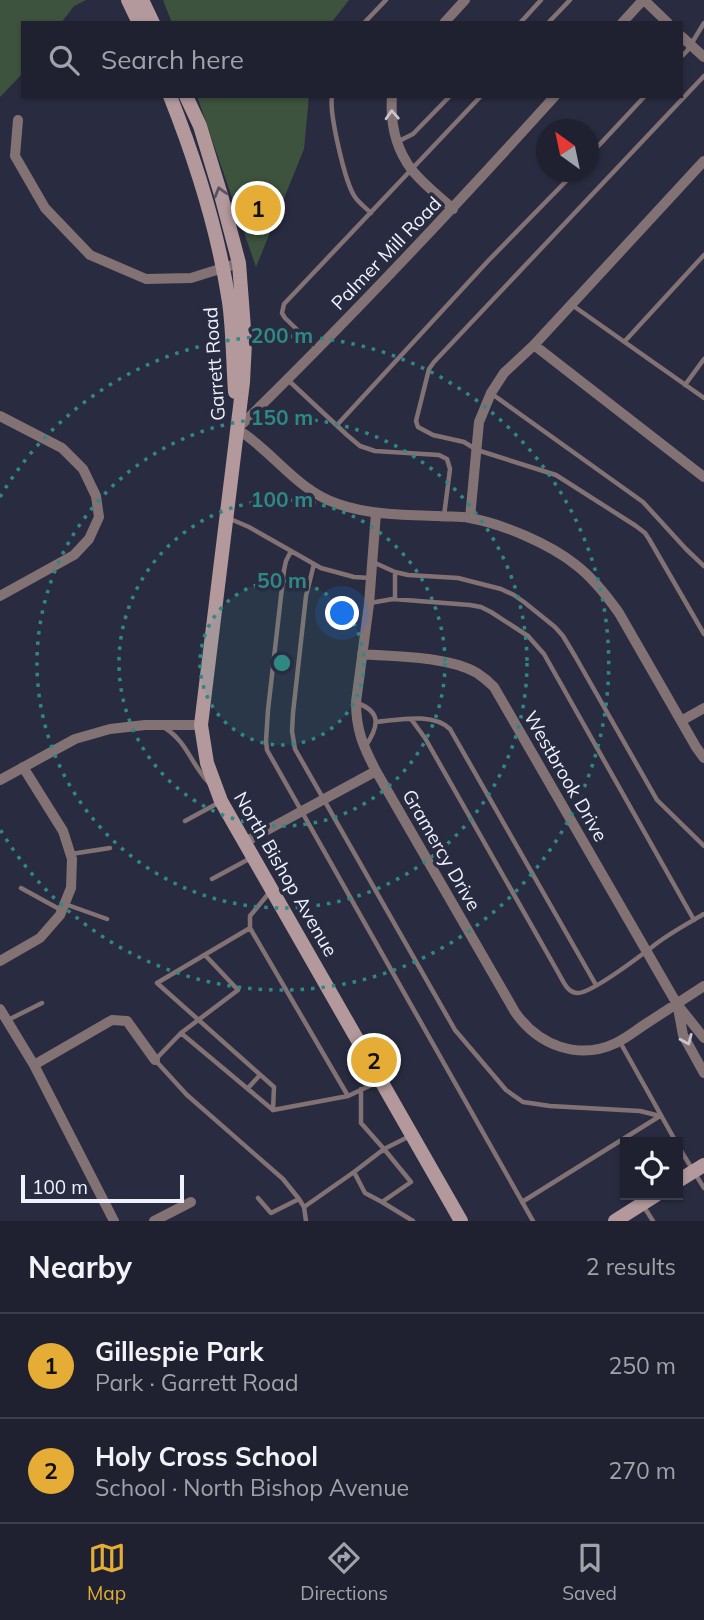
<!DOCTYPE html>
<meta charset="utf-8">
<style>
body{margin:0;font-family:Mulish,sans-serif;background:#272938;color:#f1f3f6}
.controls{position:absolute;right:21px;bottom:21px;display:grid;overflow:hidden;border-radius:0px;box-shadow:0 2px 5px #0004}
.controls button{width:63px;height:63px;display:grid;place-items:center;padding:0;border:0;border-bottom:2px solid #3c3e4c;background:#1f2130;color:#f1f3f6;font:35px sans-serif}
.compass{position:absolute;left:536px;top:119px;width:63px;height:63px;border-radius:50%;background:#1f2130;box-shadow:0 2px 5px #0004;rotate:327deg}
.scale{position:absolute;left:21px;bottom:18px;width:163px;box-sizing:border-box;padding-left:7px;border:4px solid #eef1fe;border-top:0;font-size:19px;line-height:24px;white-space:nowrap;color:#eef1fe;-webkit-text-stroke:5px #292c40;paint-order:stroke}
.you{position:absolute;left:343px;top:614px;width:24px;height:24px;margin:-18px;border:5px solid #fff;border-radius:50%;background:#1a73e8;box-shadow:0 0 0 10px #1a73e833}
.badge{display:grid;place-items:center;width:46px;height:46px;border-radius:50%;background:#e5ad36;color:#111;font-size:23px;font-weight:700}
.pin{position:absolute;translate:-50% -50%;border:4px solid #fff;box-shadow:0 2px 7px #0006}
.list{margin:0;padding:0;list-style:none}
h2{display:flex;justify-content:space-between;align-items:center;height:91px;margin:0;padding:0 28px;font-size:30px}
h2 small{font-size:23px;font-weight:400;color:#a1a3ab}
.list li{display:grid;grid-template-columns:46px 1fr auto;gap:21px;align-items:center;box-sizing:border-box;height:105px;padding:0 28px;border-top:2px solid #3c3e4c}
.list b{display:block;font-size:26px;white-space:nowrap}
.list p{margin:0;font-size:23px;white-space:nowrap;color:#a1a3ab}
.list em{font-size:23px;font-style:normal;color:#a1a3ab}
.icon{flex:none;width:38px;height:38px;fill:none;stroke:currentColor;stroke-width:2;stroke-linecap:round;stroke-linejoin:round}
.map{position:relative;flex:none;width:704px;height:1221px;overflow:hidden}
.search{position:absolute;background:#1f2130;box-shadow:0 2px 5px #0004;left:21px;right:21px;top:21px;height:77px;display:flex;align-items:center;gap:18px;box-sizing:border-box;padding:0 24px;border-radius:0px;color:#a1a3ab;font-size:26px}
.sheet{height:301px;background:#1f2130}
nav{display:flex;justify-content:space-around;align-items:center;box-sizing:border-box;height:98px;border-top:2px solid #3c3e4c;background:#1f2130;font-size:19px;color:#a1a3ab}
nav a{display:grid;justify-items:center;gap:4px}
nav .on{color:#e5ad36}
.map>svg:first-child{display:block}
.green{fill:#3d533e}
.lines{fill:none;stroke-linecap:round;stroke-linejoin:round}
.lane{stroke:#837274;stroke-width:4.5}
.street{stroke:#837274;stroke-width:10}
.secondary{stroke:#b3999c;stroke-width:14}
.oneway{stroke:#c9c5ce}
.oneway2{stroke:#595260}
.ring{fill:none;stroke:#308884;stroke-width:3.5;stroke-dasharray:3.5 7}
.labels{text-anchor:middle;dominant-baseline:central;stroke-width:7;stroke-linejoin:round;paint-order:stroke}
.street-label{font-size:19px;fill:#eef1fe;stroke:#292c40}
.centre{fill:#308884;stroke:#292c40;stroke-width:3.5}
.ring-label{font-size:21px;text-anchor:middle;font-weight:bold;fill:#308884;stroke:#292c40;stroke-width:7;stroke-linejoin:round;paint-order:stroke}
</style>
<div class="map">
<svg width="704" height="1221" viewBox="0 0 704 1221">
<rect width="100%" height="100%" fill="#292c40"/>
<!-- green -->
<path class="green" d="M0,0H86L74,6L61,23H23V73L0,97Z
M163,0H349L331,23H172Z
M197,96H309L304,149L256,267Z"/>
<g class="lines">
<!-- lane -->
<path class="lane" d="M364,23L386,0
M520,23L541,0
M548,23L570,0
M681,57L687,51L704,23
M704,76L434,362L429,369L416,421L418,427L433,435L464,442L477,450L556,475L636,526L645,533L649,539L704,634
M332,96C329,113 345,183 355,197C359,203 366,208 371,213
M397,142L413,134L450,96
M588,157L645,96
M572,305L704,398
M625,341L704,255
M316,348L285,318L282,313L284,304L481,96
M288,380L347,435L360,446L375,451L439,455L447,459L450,469L444,516
M685,385L704,359
M492,394L643,502L686,549L704,566
M337,425L488,261L575,172
M228,518L249,527L321,568L354,577L370,578
M291,551L286,561L284,570L268,710L266,741L267,750L533,1221
M373,562L395,572L408,575L458,578L501,589L514,595L524,602L555,627L563,636L575,656L657,800L704,846
M314,564L306,596L293,713L292,731L295,749L455,1030L506,1090L523,1102L550,1106L640,1111L660,1116
M395,572V599
M370,603L393,599L470,605L481,607L491,612L528,636L544,654L694,920
M357,703C383,712 378,728 365,747
M411,719L425,738L559,974C563,981 567,992 577,993C591,994 640,956 652,947C668,934 687,924 704,914
M376,722C399,720 432,712 450,729L596,985
M165,728C187,742 191,764 209,783
M185,821L220,802
M71,854L110,848
M212,879L249,859
M21,888L61,910
M65,904L107,919
M250,928V916L269,893
M205,955L238,990L181,1033L155,1060L187,1095L283,1179L299,1199
M8,1020L42,1003
M181,1033L273,1110L274,1087L157,983L250,928L348,1096L380,1081
M620,1042L676,1142
M248,1088L260,1075
M361,1089V1123L384,1149L410,1136
M273,1110L348,1096
M678,1146L704,1188
M384,1149L411,1182L382,1202L365,1193L354,1172Z
M258,1198L271,1213L299,1199L304,1207L306,1221
M382,1202L413,1221
M522,1202L660,1116
M304,1207L354,1172
M644,1207L653,1221"/>
<!-- street -->
<path class="street" d="M644,0L668,23
M444,23L465,0
M622,23L643,0
M681,36L704,57
M392,96C390,123 396,149 412,170C422,183 441,198 453,209
M555,96C452,210 347,322 237,429C273,451 296,490 338,504C370,515 405,515 438,516C449,517 460,516 470,518C503,524 550,544 576,565C593,578 607,596 619,613L696,747L704,758
M18,120L15,156L45,208L90,255L146,279L191,278L239,263
M534,345L704,477
M0,416L62,448L83,469L96,496L99,517L89,539L74,555L0,596
M376,513L369,604L356,702C356,730 363,746 376,771L515,1012C538,1045 578,1061 616,1043C626,1038 635,1031 644,1025C664,1012 684,999 704,986
M470,518L479,422L491,393L504,373L534,345L704,161
M362,654C395,657 449,656 477,673C483,677 489,682 494,687L677,1004L704,1038
M681,721L704,708
M0,780L75,739L110,729L145,725H201
M245,842L376,771
M0,961L40,938L60,915L71,888L72,859L63,831L23,767
M678,1008L683,1035L704,1073
M0,1009L34,1065L114,1221
M34,1065L112,1020L127,1021L155,1060
M154,1221L191,1202"/>
<!-- secondary -->
<path class="secondary" d="M128,0L139,23
M142,0L153,23
M170,96C197,164 218,230 229,302C233,330 233,364 235,392
M186,96L200,126L221,195L239,263L245,342L243,382L201,725L207,763L221,801L461,1221
M678,1181L704,1165
M615,1221L656,1195"/>
</g>
<!-- one-way arrows -->
<defs><path id="oneway-chevron" d="M-2-3.5L2.5 0L-2 3.5" fill="none" stroke-width="1.6" stroke-linecap="round" stroke-linejoin="round" transform="scale(1.75)"/></defs>
<g class="oneway">
<use href="#oneway-chevron" transform="translate(392 115) rotate(-93)"/>
<use href="#oneway-chevron" transform="translate(687 1040) rotate(66)"/>
</g>
<use class="oneway2" href="#oneway-chevron" transform="translate(220 192) rotate(-106)"/>
<!-- distance rings -->
<circle cx="282" cy="663" r="82" fill="#308884" fill-opacity=".12"/>
<g class="ring">
<circle cx="282" cy="663" r="82"/>
<circle cx="282" cy="663" r="163"/>
<circle cx="282" cy="663" r="245"/>
<path d="M0 497A327 327 0 1 1 0 829"/>
</g>
<g class="labels">
<!-- street labels -->
<g class="street-label">
<text transform="translate(386 253) rotate(-46)">Palmer Mill Road</text>
<text transform="translate(214 364) rotate(-94)">Garrett Road</text>
<text transform="translate(566 776) rotate(60)">Westbrook Drive</text>
<text transform="translate(442 850) rotate(60)">Gramercy Drive</text>
<text transform="translate(286 874) rotate(60)">North Bishop Avenue</text>
</g>
</g>
<circle cx="282" cy="663" r="10" class="centre"/>
<g class="ring-label">
<text x="282" y="343">200 m</text>
<text x="282" y="425">150 m</text>
<text x="282" y="507">100 m</text>
<text x="282" y="588">50 m</text>
</g>
</svg>
<div class="controls">
<button><svg class="icon" aria-label="locate" viewBox="0 0 24 24"><circle cx="12" cy="12" r="6"/><path d="M12 2v4M12 18v4M2 12h4M18 12h4"/></svg></button>
</div>
<svg class="compass" viewBox="-18 -18 36 36"><path d="M0-13l5 13h-10z" fill="#e53935"/><path d="M0 13l5-13h-10z" fill="#a1a3ab"/></svg>
<div class="scale">100 m</div>
<div class="you"></div>
<div class="pin badge" style="left:258px;top:208px">1</div>
<div class="pin badge" style="left:374px;top:1060px">2</div>
<div class="search"><svg class="icon" aria-label="search" viewBox="0 0 24 24"><circle cx="10" cy="10" r="6"/><path d="M15 15l6 6"/></svg>Search here</div>
</div>
<section class="sheet">
<h2>Nearby<small>2 results</small></h2>
<ul class="list">
<li><span class="badge">1</span><div><b>Gillespie Park</b><p>Park · Garrett Road</p></div><em>250 m</em></li>
<li><span class="badge">2</span><div><b>Holy Cross School</b><p>School · North Bishop Avenue</p></div><em>270 m</em></li>
</ul>
</section>
<nav>
<a class="on"><svg class="icon" aria-label="map" viewBox="0 0 24 24"><path d="M3 6l6-2 6 2 6-2v14l-6 2-6-2-6 2zM9 4v14M15 6v14"/></svg>Map</a>
<a><svg class="icon" aria-label="directions" viewBox="0 0 24 24"><path d="M12 3l9 9-9 9-9-9zM9 14v-3h6M13 9l2 2-2 2"/></svg>Directions</a>
<a><svg class="icon" aria-label="saved" viewBox="0 0 24 24"><path d="M7 4h10v16l-5-4-5 4z"/></svg>Saved</a>
</nav>
